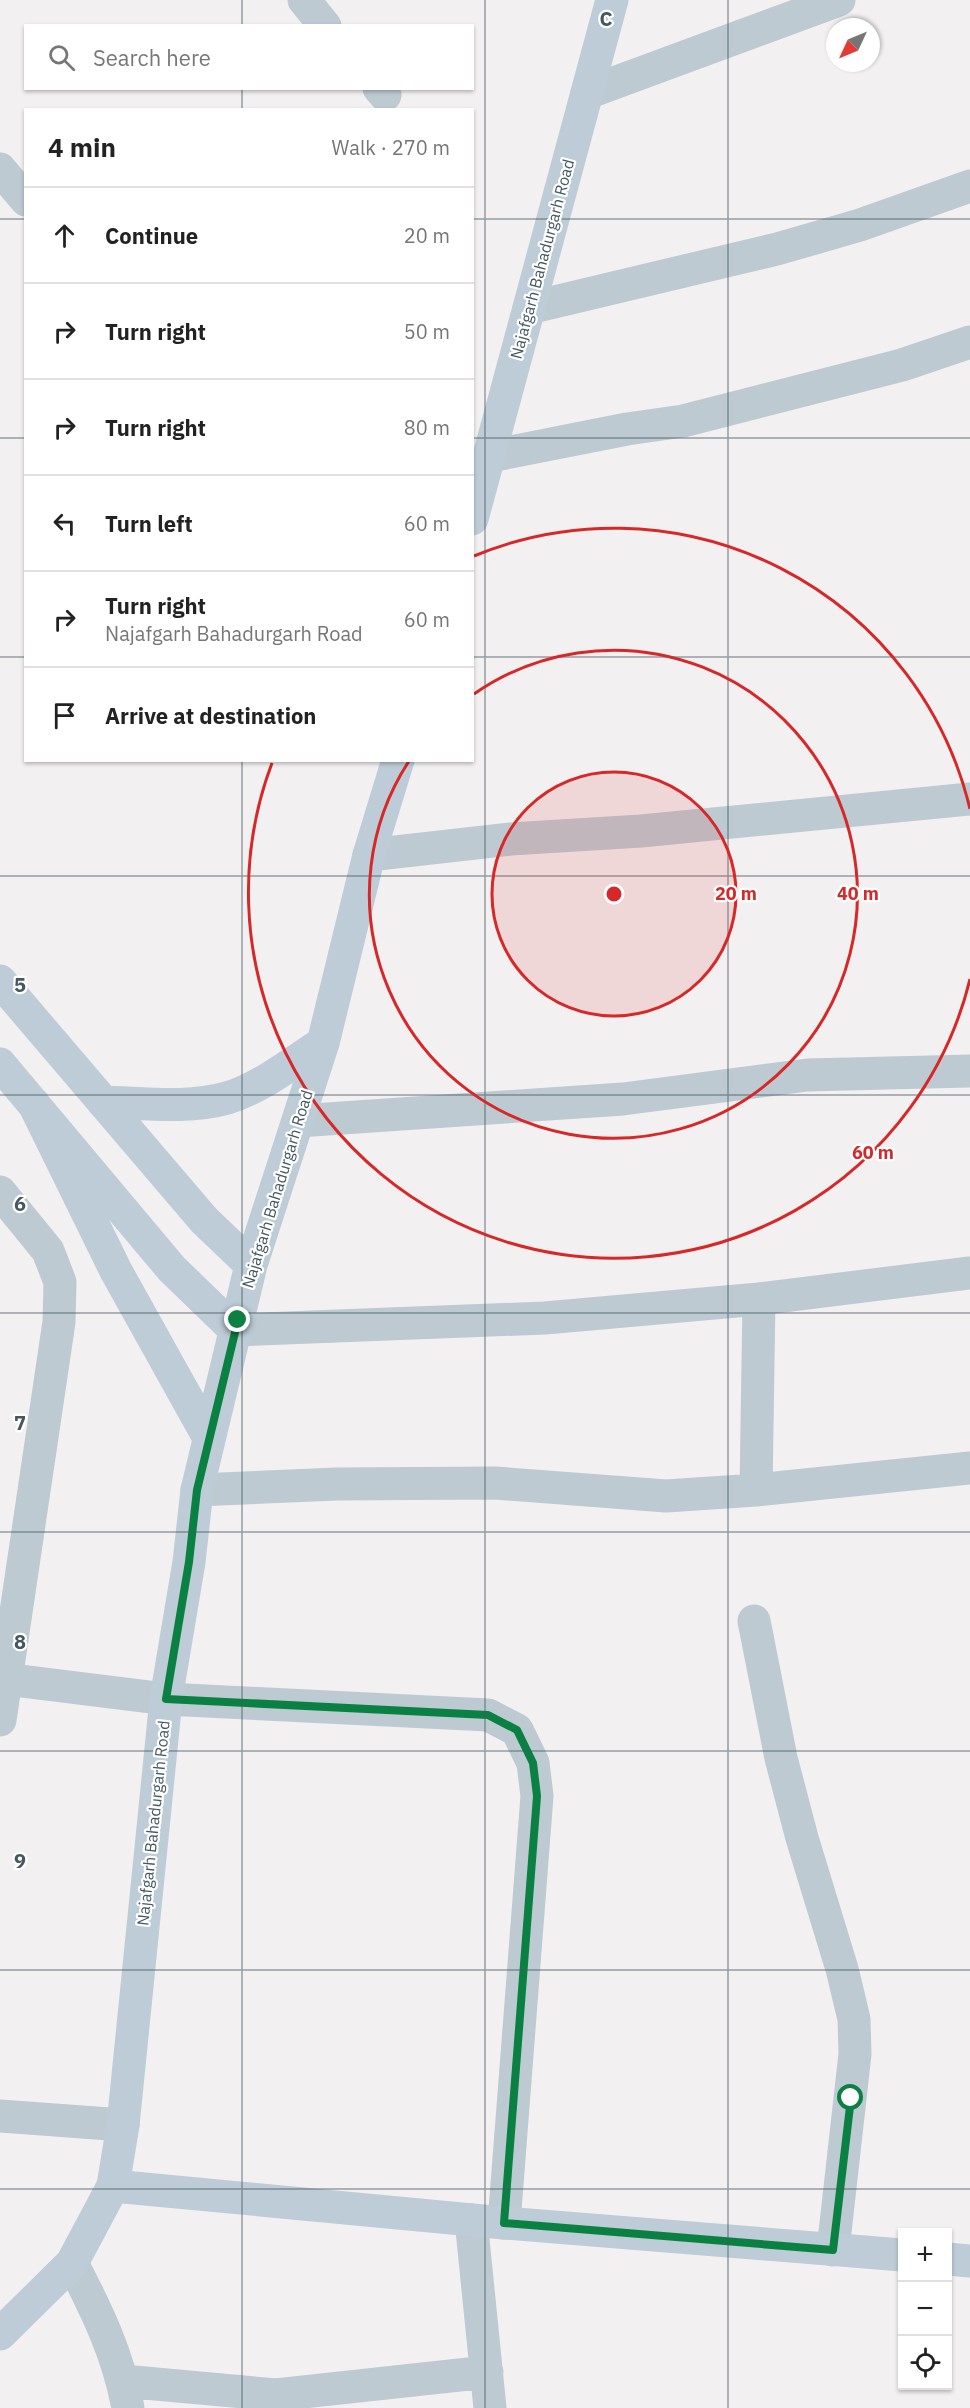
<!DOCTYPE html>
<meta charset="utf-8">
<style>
body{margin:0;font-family:"IBM Plex Sans",sans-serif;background:#f6f6f6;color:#222}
.controls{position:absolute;right:18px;bottom:18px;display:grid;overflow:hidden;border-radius:0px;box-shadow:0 2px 4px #0004}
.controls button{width:54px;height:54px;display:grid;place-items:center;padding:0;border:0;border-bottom:2px solid #e0e0e0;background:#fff;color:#222;font:30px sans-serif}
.compass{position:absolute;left:826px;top:18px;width:54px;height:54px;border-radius:50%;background:#fff;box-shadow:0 2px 4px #0004;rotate:226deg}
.stop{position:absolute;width:18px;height:18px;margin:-14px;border:4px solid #0b8043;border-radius:50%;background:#fff}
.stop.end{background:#0b8043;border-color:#fff;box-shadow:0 2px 6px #0008}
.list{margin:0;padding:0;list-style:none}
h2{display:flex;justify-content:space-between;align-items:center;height:78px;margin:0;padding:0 24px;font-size:26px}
h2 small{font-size:20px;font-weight:400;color:#767676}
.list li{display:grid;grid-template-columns:39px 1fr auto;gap:18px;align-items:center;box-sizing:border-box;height:96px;padding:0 24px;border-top:2px solid #e0e0e0}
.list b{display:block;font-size:22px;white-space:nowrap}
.list p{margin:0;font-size:20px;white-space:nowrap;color:#767676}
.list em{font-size:20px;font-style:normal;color:#767676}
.icon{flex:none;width:33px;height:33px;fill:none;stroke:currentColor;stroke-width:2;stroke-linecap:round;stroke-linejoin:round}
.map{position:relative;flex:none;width:970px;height:2408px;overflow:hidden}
.search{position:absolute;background:#fff;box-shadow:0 2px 4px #0004;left:24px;top:24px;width:450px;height:66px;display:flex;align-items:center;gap:15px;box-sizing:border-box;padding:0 21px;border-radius:0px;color:#767676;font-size:22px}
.panel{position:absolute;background:#fff;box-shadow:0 2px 4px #0004;left:24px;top:108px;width:450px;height:654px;border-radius:0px}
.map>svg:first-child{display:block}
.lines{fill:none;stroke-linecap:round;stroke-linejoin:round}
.street{stroke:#bdcad1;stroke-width:33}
.secondary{stroke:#bdccd6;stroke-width:33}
.route{stroke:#0b8043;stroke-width:8}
.grid{fill:none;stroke:#465760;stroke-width:1.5;stroke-opacity:0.55}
.ring{fill:none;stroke:#d62828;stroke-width:3}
.labels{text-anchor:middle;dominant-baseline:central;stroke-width:4.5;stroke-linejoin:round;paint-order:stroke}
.street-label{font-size:16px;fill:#465760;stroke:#fff}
.grid-label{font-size:20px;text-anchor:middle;font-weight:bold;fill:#465760;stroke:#fff;stroke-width:4.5;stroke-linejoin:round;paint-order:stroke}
.centre{fill:#d62828;stroke:#fff;stroke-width:3}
.ring-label{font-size:18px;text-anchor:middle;font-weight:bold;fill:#d62828;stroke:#fff;stroke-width:4.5;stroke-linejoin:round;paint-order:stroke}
</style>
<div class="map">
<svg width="970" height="2408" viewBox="0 0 970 2408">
<rect width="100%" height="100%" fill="#f3f0f1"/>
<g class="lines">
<!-- street -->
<path class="street" d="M304,0L325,26
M379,88L385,95
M587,93L839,0
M0,169L26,200
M529,308L777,249L860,225L970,186
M490,456L627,429L683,421L902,365L970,342
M369,855L511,839L641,831L970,799
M298,1121L623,1099L807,1075L970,1071
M0,1192L48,1251L60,1282L59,1322L0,1720
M235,1330L545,1318L759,1299L970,1273
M197,1490L337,1484L495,1483L666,1496L756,1490L970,1468
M756,1490L759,1299
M754,1621L781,1758L802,1838L842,1969L854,2019L855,2054L833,2250
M0,1677L5,1679L166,1699L488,1715L517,1730L533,1763L537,1796L504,2223
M0,2116L123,2125
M471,2220L490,2408
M72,2263C97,2311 118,2354 128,2408
M123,2381L276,2395L487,2372"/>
<!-- secondary -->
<path class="secondary" d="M472,519L612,0
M0,981L204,1220L251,1265
M0,1064L172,1269L235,1330
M103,1102C144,1103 188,1109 227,1098C261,1088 293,1062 323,1043
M34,1104L116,1271L209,1438
M113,2186L504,2223L902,2255
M948,2259L970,2261
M0,2334L72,2263L113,2186L123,2125L166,1699L189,1562L197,1490L251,1265L323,1043L369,855L398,760"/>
</g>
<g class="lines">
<!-- route -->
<path class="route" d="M238,1320L197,1490L189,1562L166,1699L488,1715L517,1730L533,1763L537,1796L504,2223L833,2250L851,2098"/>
</g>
<!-- grid -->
<path class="grid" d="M242,0V26M485,0V2408M728,0V2408M242,88V110M0,219H26M472,219H970M0,438H26M472,438H970M0,657H26M472,657H970M242,760V2408M0,876H970M0,1095H970M0,1313H970M0,1532H970M0,1751H970M0,1970H970M0,2189H970"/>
<!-- distance rings -->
<circle cx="614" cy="894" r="122" fill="#d62828" fill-opacity=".12"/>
<g class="ring">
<circle cx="614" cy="894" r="122"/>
<path d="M474 694A244 244 0 1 1 409 761"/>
<path d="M970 979A366 366 0 1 1 272 763M474 556A366 366 0 0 1 970 809"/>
</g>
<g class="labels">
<!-- street labels -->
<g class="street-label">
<text transform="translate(542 259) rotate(-75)">Najafgarh Bahadurgarh Road</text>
<text transform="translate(277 1189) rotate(-73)">Najafgarh Bahadurgarh Road</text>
<text transform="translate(153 1823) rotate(-84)">Najafgarh Bahadurgarh Road</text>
</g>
</g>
<g class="grid-label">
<text x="606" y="26">C</text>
<text x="20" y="992">5</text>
<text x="20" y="1211">6</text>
<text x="20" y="1430">7</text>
<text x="20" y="1649">8</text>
<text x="20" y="1868">9</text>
</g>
<circle cx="614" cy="894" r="9" class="centre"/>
<g class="ring-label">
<text x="736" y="900">20 m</text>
<text x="858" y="900">40 m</text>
<text x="873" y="1159">60 m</text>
</g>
</svg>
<div class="controls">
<button>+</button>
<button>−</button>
<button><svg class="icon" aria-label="locate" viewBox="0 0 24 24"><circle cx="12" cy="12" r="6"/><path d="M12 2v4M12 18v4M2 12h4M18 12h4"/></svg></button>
</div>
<svg class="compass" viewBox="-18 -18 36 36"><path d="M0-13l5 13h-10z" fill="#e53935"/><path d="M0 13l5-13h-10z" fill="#767676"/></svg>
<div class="stop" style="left:851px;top:2098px"></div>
<div class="stop end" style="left:238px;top:1320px"></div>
<div class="search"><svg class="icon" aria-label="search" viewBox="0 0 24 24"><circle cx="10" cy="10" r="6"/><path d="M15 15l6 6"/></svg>Search here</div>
<section class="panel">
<h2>4 min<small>Walk · 270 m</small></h2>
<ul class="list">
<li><svg class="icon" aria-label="ahead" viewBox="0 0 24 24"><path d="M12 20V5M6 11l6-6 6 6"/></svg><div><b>Continue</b></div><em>20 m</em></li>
<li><svg class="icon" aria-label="right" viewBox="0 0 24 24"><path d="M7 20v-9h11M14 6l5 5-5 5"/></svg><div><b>Turn right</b></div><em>50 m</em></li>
<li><svg class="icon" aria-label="right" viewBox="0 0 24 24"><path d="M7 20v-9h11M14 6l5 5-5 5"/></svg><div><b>Turn right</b></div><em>80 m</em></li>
<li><svg class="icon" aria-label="left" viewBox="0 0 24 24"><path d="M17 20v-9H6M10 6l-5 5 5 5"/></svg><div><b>Turn left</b></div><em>60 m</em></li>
<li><svg class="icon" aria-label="right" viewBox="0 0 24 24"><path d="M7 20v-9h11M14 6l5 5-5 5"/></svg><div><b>Turn right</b><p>Najafgarh Bahadurgarh Road</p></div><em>60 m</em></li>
<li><svg class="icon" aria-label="arrive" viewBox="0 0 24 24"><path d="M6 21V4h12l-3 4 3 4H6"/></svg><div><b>Arrive at destination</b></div></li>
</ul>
</section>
</div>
